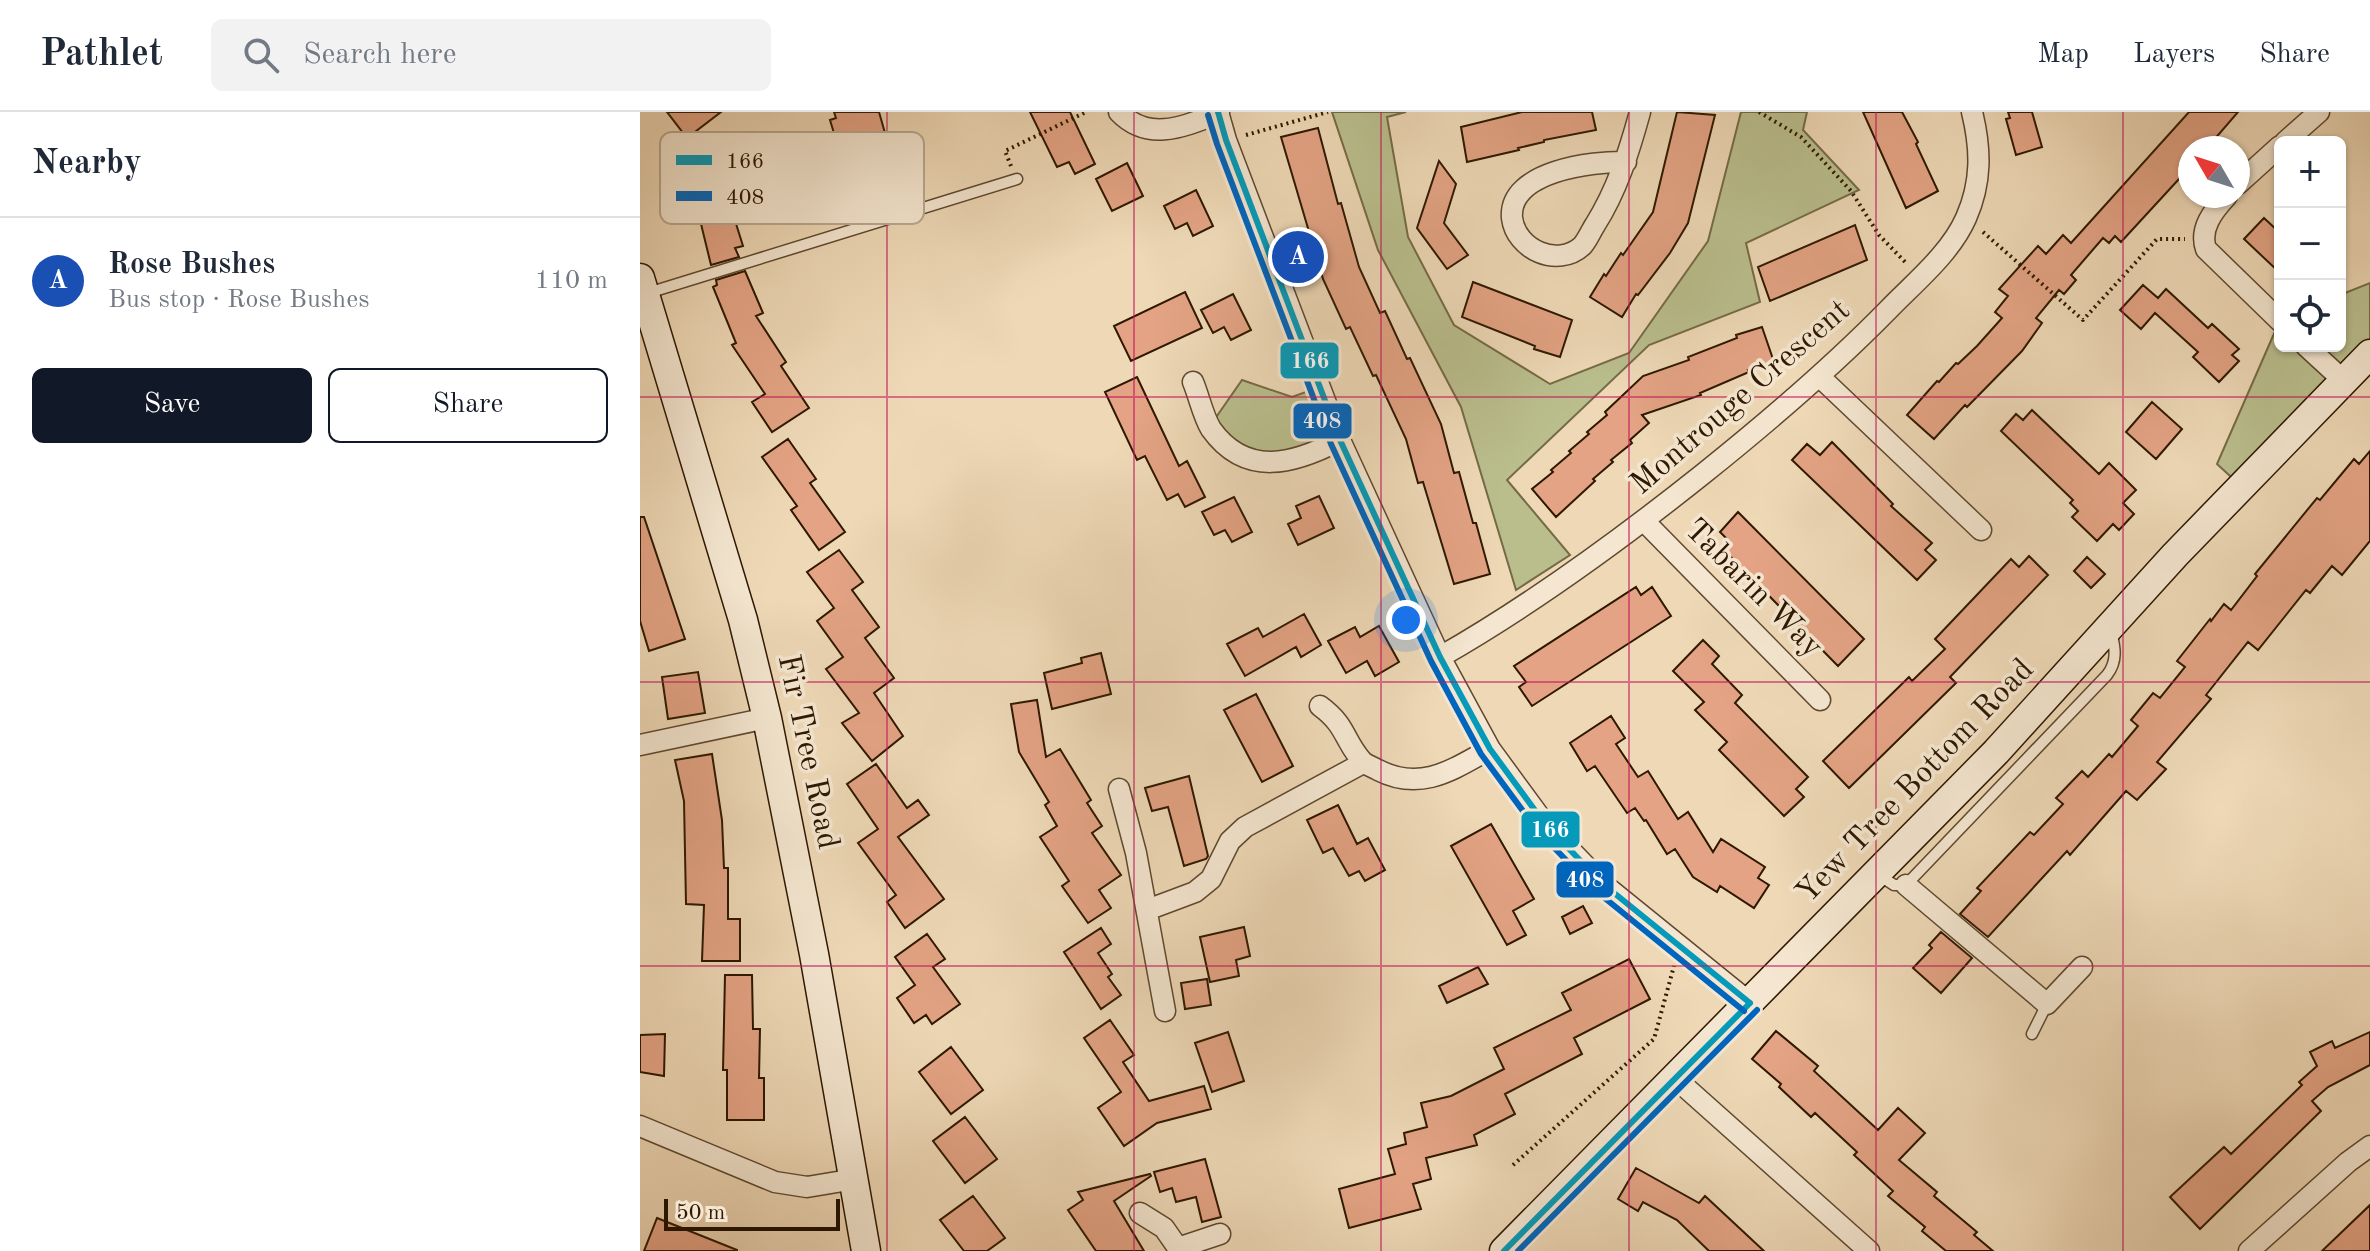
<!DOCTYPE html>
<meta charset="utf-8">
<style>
body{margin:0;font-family:"Old Standard TT",serif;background:#f2f2f3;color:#1f2937}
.controls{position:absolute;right:24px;top:24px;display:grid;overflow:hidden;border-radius:12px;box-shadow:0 2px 6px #0004}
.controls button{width:72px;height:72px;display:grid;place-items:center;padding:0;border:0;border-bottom:2px solid #e0e1e3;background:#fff;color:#1f2937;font:40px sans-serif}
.compass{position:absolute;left:1538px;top:24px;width:72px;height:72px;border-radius:50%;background:#fff;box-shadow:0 2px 6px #0004;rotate:309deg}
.scale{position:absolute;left:24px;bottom:20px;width:176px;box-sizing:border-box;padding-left:8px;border:4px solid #2e1800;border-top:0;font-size:22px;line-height:28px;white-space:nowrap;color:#2e1800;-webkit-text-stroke:6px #f4e6d0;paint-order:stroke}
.you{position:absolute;left:766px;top:508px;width:28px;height:28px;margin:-20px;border:6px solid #fff;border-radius:50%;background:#1a73e8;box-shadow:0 0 0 12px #1a73e833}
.badge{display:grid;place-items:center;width:52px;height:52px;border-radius:50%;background:#111827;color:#fff;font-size:26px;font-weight:700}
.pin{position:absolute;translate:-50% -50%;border:4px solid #fff;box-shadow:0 2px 8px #0006}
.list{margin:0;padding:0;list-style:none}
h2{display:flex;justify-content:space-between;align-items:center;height:104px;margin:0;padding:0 32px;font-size:34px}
h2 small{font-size:26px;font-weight:400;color:#747a83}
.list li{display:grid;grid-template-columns:52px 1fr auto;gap:24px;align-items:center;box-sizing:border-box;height:128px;padding:0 32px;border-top:2px solid #e0e1e3}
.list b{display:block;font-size:30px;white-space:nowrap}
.list p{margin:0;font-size:26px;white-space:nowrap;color:#747a83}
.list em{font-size:26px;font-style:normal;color:#747a83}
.actions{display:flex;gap:16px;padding:24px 32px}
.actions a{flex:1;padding:18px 0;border:2px solid #111827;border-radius:12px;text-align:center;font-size:28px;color:#111827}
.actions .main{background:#111827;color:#fff}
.icon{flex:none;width:44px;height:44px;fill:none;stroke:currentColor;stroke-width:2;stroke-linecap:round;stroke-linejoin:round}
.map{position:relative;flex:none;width:1730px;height:1139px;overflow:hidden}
header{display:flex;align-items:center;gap:48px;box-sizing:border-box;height:112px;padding:0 40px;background:#fff;border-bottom:2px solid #e0e1e3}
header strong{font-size:38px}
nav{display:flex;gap:44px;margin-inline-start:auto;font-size:28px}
.search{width:560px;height:72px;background:#f2f2f3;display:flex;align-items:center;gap:20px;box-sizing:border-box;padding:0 28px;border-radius:12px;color:#747a83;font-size:30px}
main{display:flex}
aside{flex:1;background:#fff}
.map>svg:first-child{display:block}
.green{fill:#babe8d;stroke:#746b46;stroke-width:2}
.building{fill:#e3a384;stroke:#2e1800;stroke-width:2}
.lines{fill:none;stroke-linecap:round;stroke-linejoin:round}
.service-casing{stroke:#5e482e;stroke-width:13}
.minor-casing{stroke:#5e482e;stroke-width:23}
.secondary-casing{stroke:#2e1800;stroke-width:31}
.path{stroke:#2e1800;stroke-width:4;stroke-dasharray:2 4;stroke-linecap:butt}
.service{stroke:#f4e6d0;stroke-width:10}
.minor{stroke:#f4e6d0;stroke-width:20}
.secondary{stroke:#f4e6d0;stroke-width:28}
.bus-1-casing{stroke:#f4e6d0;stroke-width:12}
.bus-2-casing{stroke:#f4e6d0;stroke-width:12}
.bus-1{stroke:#059ab9;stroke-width:6}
.bus-2{stroke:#0065bd;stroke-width:6}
.grid{fill:none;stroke:#c2185b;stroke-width:2;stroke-opacity:0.55}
.labels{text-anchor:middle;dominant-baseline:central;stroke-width:7;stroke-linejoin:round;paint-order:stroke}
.street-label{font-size:32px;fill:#2e1800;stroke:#f4e6d0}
.key{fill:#f4e6d0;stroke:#b9a892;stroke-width:2}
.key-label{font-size:22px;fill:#2e1800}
.line-badge{stroke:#f4e6d0;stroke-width:3}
.badge-label{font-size:22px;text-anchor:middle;font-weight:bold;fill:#fff}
</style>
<header>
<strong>Pathlet</strong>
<div class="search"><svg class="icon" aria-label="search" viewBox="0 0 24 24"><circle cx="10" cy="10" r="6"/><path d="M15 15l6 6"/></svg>Search here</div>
<nav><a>Map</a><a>Layers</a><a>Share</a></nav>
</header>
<main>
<aside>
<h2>Nearby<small></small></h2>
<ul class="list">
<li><span class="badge" style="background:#1a4fb4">A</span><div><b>Rose Bushes</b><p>Bus stop · Rose Bushes</p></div><em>110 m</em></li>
</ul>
<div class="actions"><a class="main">Save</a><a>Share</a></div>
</aside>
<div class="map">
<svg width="1730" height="1139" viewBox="0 0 1730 1139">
<rect width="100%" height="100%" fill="#eed8b6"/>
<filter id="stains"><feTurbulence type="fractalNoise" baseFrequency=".0025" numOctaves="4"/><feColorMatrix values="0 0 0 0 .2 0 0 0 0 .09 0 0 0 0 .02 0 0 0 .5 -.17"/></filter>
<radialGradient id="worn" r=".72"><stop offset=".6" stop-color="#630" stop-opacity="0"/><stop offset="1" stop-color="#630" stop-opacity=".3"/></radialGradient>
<!-- green -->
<path class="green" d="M692,0H766L747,5L768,125L814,213L910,272L989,241L1068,129L1101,0H1167L1163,18L1219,78L1106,131L1120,190L1009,233L867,368L930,443L876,478L821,295L738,138Z
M1730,171V242L1602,375L1577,352L1640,208V234H1700V183Z
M602,268L652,285L680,275L700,328L615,349L570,314Z"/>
<!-- building -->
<path class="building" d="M27,0H81L47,26Z
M194,0H239L249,35L202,48L190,8L196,6Z
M390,0H430L455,52L435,62L429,50L417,55Z
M882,0H952L956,18L904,28V30L878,36L879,38L827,50L821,15Z
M1037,0L1075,3L1048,111L1030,141L998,183L996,182L982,205L950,185L964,162L966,164L981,141L983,143L1013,100Z
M1223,0H1262L1278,30L1276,32L1298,79L1266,96Z
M1368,0H1392L1402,35L1376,43L1366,7L1370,6Z
M1549,0H1598L1567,36H1550V55L1481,130L1475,124L1469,131L1463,126L1431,163L1436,168L1424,182L1419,178L1396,206L1402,211L1382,239L1327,295L1325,293L1294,327L1267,303L1297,269L1299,270L1316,251L1318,252L1337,234L1362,206L1355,200L1368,184L1359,177L1398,134L1406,142L1423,123L1431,131Z
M678,16L698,92L701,91L719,155L740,201L745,199L767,247L770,246L801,312L814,361L819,360L833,411H836L850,462L814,472L783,370L778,371L766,327L736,263L733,264L710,215L706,217L683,167L641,25Z
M799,49L816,72L804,111L828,143L807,157L777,116Z
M487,51L503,84L472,99L456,67Z
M556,78L573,114L553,124L547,111L535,117L524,94Z
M93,102L103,134L95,136L99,145L71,153L61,112Z
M1624,106L1640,121V161L1604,127Z
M1215,113L1227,148L1130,189L1118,155Z
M105,159L123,201L116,204L146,250L141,254L169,296L132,320L112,290L125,282L92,233L96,231L73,175L77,173L76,168Z
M833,170L932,208L920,245L894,237L895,234L822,205Z
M1503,173L1518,186L1526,177L1568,216L1572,212L1599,237L1592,243L1599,249L1579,270L1553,245L1558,240L1515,201L1501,217L1480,198Z
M545,180L562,216L491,249L474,214Z
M593,182L611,218L591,228L584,215L573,221L561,198Z
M1122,215L1134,250L1108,258L1109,260L1060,281L1061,283L1002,303L1009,311L990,328L992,331L971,348L973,350L953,367L955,369L916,405L892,377L913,360L911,358L931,341L929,339L949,322L947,320L967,303L965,300L1003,264L1049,248L1048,245L1097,226L1096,223Z
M497,265L539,354L547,349L565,385L545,395L538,382L527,388L505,344L497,348L465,280Z
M1512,290L1542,317L1516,347L1486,320Z
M1392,298L1459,362L1469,351L1496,378L1483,391L1494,402L1479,418L1473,412L1457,429L1432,405L1438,399L1430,391L1433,388L1361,319L1376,302L1383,308Z
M148,327L176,367L170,371L205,420L179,438L151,398L157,394L122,345Z
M1192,330L1253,392L1251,394L1292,431L1285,438L1296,448L1277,468L1152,348L1167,332L1180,343Z
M1730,339V429L1702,463L1692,454L1670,481L1666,478L1618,538L1608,530L1566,583L1571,587L1517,650L1526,657L1497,688L1486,679L1430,743L1427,739L1348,825L1320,802L1341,779L1337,776L1390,720L1394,723L1423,692L1416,686L1442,659L1448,665L1469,642L1472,645L1498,614L1491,608L1513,581L1520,586L1545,555L1537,549L1570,507L1571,509L1584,492L1591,498L1617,464L1615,462L1677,386L1680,388L1714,347L1719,352Z
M679,384L694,416L658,433L648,412L661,406L656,394Z
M594,385L612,420L592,430L585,418L574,423L562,400Z
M1098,400L1224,527L1198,554L1083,437L1090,430L1080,420Z
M0,405H4L45,527L9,539L0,509Z
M199,438L223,470L212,478L239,515L225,526L254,566L234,581L263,624L232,649L202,611L219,601L186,557L203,545L177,509L194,496L167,460Z
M1389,444L1408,463L1310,565L1316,571L1209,676L1183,649L1269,565L1272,569L1305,537L1295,527L1371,447L1379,455Z
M1447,445L1465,462L1451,476L1434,459Z
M996,475L1001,483L1012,475L1031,504L892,594L879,575L886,570L874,554Z
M664,502L681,533L661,545L656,535L605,564L587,532L618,516L623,525Z
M739,514L759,550L735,564L727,549L706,561L688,529L715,515L720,525Z
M1063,528L1079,544L1072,552L1102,583L1095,591L1168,665L1156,677L1164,685L1144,704L1079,638L1087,630L1055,598L1064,590L1033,559Z
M461,541L471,582L412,597L404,561L442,551L441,546Z
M58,560L65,601L28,607L22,565Z
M616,582L653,654L622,670L584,598Z
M397,588L406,645L420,637L451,688L447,691L462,714L452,721L481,763L459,778L471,796L448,811L422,774L429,769L400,725L417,714L405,693L409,690L379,640L371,592Z
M971,604L985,626L976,632L998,665L1008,659L1038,707L1048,700L1073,740L1081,727L1125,755L1118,766L1129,773L1114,796L1080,774L1077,780L1053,765L1035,737L1027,742L1006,708L1004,709L995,696L987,701L955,654L947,659L930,631Z
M72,642L82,708L84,756H88V807H100V849H62L64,793L46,792L44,689L35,648Z
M236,652L267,696L278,688L289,703L258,725L304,787L265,816L247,790L256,783L218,731L238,717L207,672Z
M549,664L568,744L566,747L544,754L528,695L512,699L505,676Z
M698,693L717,732L728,726L745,758L725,769L719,759L709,764L693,736L683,741L667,708Z
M851,712L894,787L873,799L886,823L867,833L811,734Z
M943,794L952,811L930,822L922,805Z
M604,815L610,844L596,848L599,864L570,870L560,825Z
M461,816L471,832L458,841L472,862L468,865L481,883L461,897L424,840Z
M1301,820L1332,846L1301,881L1273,856L1292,836L1289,833Z
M287,822L305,847L293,855L320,892L292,912L286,903L274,911L257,886L275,873L255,845Z
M989,847L1010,887L934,926L942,942L865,982L875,1002L834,1023L837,1033L786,1046L791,1067L773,1072L781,1097L709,1116L699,1077L755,1062L748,1037L766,1032L764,1021L787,1015L781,991L811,984L864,957L854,936L931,898L922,881Z
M838,855L848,872L807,891L799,874Z
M85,863H112L113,917H120L119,966H124V1008H87V958H83Z
M567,867L571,893L545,897L541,871Z
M470,908L494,943L483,950L509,989L564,974L571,997L517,1011L484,1034L458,996L481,980L444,926Z
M1136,919L1178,954L1174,959L1238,1018L1258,996L1285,1021L1259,1048L1297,1080L1294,1084L1337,1120L1334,1123L1353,1139H1306L1282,1119L1285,1115L1248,1084L1253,1079L1214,1043L1217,1040L1175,1001L1171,1005L1139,975L1141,972L1112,947Z
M588,920L604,969L572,980L555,931Z
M1730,920V953L1688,975L1672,989L1681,999L1560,1117L1530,1085L1584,1035L1591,1042L1662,973L1659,970L1677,954L1670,940L1692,929L1695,936Z
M25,922L24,964L0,960V923Z
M311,935L343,978L311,1002L279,960Z
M325,1005L357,1047L325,1071L293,1029Z
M565,1047L581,1105L562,1110L556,1085L536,1090L532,1076L520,1080L514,1060Z
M996,1056L1059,1091L1065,1084L1124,1139H1069L1037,1108L1003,1090L998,1099L978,1087Z
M510,1062L511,1064L474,1089L504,1139H456L428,1098L443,1088L438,1080Z
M333,1084L365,1126L347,1139H324L300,1108Z
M1730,1093V1139H1682Z
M17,1106L97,1138V1139H4Z"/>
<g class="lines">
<defs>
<path id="service" d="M8,181L377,67
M1239,763L1254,773H1266L1467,563C1478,549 1475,535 1471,519
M1392,922L1407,892"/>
<path id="minor" d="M479,0C509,31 545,14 579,1
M578,0L586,28L700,328L800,545L850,637L905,712L963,772L1110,891
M1645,30L1679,0
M986,50C953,49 868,59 872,106C876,138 918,156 942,134C947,129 951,119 955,113C977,78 989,40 1000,0
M1598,72L1640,34
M1587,84C1573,99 1559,117 1566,137L1640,209
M1666,234L1704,269
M1180,265L1341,418
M553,270C559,284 563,304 571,317C606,366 654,352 700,328
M1004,409L1180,588
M800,545C893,492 979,429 1063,362C1128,310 1190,257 1248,198C1275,170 1310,142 1326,106C1342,70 1341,37 1332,0
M680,594C707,614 703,627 722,649C726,653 733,655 738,658C781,680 812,658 850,637
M0,633L127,606
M479,677L496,741L525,899
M1266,773L1407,892L1442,855
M507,798L555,780L571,767L590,729L605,715L723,651
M1035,966L1229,1139
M0,1014L135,1070L167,1075L215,1067
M500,1101L524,1116L538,1136
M539,1139L538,1136L580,1122
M1609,1139L1708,1050L1730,1034"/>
<path id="secondary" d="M0,166L103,508L127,606L174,842L226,1139
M864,1139L1356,640L1535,443L1730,242"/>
</defs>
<!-- service casing -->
<use href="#service" class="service-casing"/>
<!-- minor casing -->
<use href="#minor" class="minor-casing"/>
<!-- secondary casing -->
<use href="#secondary" class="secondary-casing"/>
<!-- path -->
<path class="path" d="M1119,0L1161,25L1211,79L1239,123L1267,152
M606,23L688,0
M371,54L365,39L446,0
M1343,120L1443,208L1517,127H1545
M873,1053L1014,927L1034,854"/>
<!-- service -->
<use href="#service" class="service"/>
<!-- minor -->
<use href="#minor" class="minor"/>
<!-- secondary -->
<use href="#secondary" class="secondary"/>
<defs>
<path id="bus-1" d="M578,0L586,28L700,328L800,545L850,637L905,712L963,772L1110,891
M864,1139L1110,891"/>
<path id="bus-2" d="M568,3L577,32L691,332L791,549L841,642L897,718L956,779L1104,899
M878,1139L1117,898"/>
</defs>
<!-- bus-1 casing -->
<use href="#bus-1" class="bus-1-casing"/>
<!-- bus-2 casing -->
<use href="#bus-2" class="bus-2-casing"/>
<!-- bus-1 -->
<use href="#bus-1" class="bus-1"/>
<!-- bus-2 -->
<use href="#bus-2" class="bus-2"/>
</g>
<!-- grid -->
<path class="grid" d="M247,0V1139M494,0V1139M741,0V1139M989,0V1139M1236,0V1139M1483,0V1139M0,285H1730M0,570H1730M0,854H1730"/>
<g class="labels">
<!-- street labels -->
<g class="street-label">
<text transform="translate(1101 286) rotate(-41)">Montrouge Crescent</text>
<text transform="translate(1113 477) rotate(45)">Tabarin Way</text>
<text transform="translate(167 640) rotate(78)">Fir Tree Road</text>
<text transform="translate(1276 670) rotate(-46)">Yew Tree Bottom Road</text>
</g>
</g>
<!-- legend -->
<rect x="20" y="20" width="264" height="92" rx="12" class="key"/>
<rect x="36" y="43" width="36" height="10" fill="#059ab9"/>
<rect x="36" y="79" width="36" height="10" fill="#0065bd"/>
<g class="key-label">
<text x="86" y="56">166</text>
<text x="86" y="92">408</text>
</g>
<g class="line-badge">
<rect x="639" y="229" width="61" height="39" rx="8" fill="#059ab9"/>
<rect x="652" y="290" width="61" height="38" rx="8" fill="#0065bd"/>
<rect x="880" y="698" width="61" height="39" rx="8" fill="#059ab9"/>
<rect x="915" y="748" width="60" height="39" rx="8" fill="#0065bd"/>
</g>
<g class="badge-label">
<text x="670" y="256">166</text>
<text x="682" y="316">408</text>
<text x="910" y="725">166</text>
<text x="945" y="775">408</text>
</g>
<rect width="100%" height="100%" filter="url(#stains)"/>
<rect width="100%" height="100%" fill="url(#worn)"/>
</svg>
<div class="controls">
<button>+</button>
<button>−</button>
<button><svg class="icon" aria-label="locate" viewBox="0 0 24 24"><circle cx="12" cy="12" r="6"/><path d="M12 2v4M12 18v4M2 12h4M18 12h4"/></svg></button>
</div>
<svg class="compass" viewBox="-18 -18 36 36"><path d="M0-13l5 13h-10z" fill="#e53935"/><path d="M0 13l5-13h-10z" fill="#747a83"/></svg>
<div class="scale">50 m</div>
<div class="you"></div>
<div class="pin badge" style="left:658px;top:145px;background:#1a4fb4">A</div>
</div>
</main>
